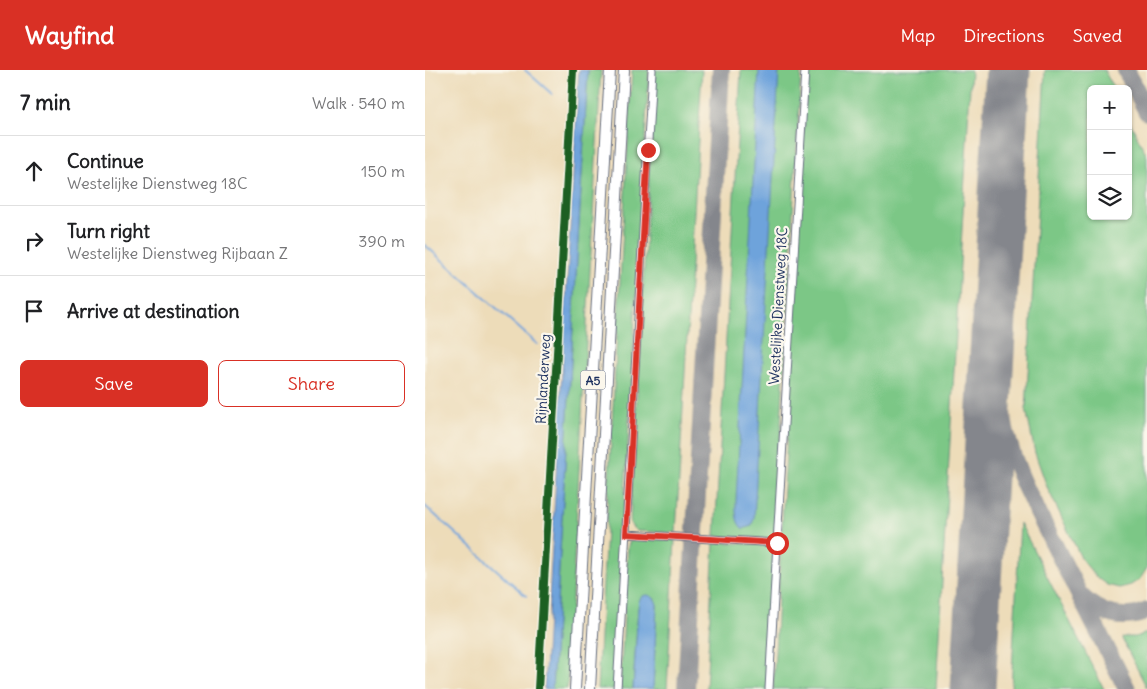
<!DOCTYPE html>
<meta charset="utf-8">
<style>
body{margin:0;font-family:Delius,sans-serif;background:#f2f2f2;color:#202124}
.controls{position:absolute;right:15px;top:15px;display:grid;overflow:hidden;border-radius:8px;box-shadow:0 1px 4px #0004}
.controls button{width:45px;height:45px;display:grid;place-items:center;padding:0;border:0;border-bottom:1px solid #e0e0e0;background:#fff;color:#202124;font:25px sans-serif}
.stop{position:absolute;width:15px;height:15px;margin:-11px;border:4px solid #d93025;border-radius:50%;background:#fff}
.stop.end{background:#d93025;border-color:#fff;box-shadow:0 1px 5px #0008}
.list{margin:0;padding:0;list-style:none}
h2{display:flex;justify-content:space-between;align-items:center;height:65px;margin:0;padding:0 20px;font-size:21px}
h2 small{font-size:16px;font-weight:400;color:#757577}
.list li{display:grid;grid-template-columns:32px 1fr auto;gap:15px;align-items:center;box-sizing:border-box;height:70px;padding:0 20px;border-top:1px solid #e0e0e0}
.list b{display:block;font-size:19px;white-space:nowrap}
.list p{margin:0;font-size:16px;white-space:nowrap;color:#757577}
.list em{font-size:16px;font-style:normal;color:#757577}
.actions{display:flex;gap:10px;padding:15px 20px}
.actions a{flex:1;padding:11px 0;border:1px solid #d93025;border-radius:8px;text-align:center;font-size:18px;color:#d93025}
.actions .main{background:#d93025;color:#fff}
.icon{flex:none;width:28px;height:28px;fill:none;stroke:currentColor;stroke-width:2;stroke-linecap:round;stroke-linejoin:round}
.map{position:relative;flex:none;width:722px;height:619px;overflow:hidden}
header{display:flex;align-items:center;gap:30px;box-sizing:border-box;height:70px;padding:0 25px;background:#d93025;color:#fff}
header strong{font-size:24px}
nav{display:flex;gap:28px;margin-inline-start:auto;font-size:18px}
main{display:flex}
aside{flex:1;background:#fff}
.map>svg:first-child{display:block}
.green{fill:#7cc786;stroke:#4c7b72}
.water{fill:#6ea3db;stroke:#44699c}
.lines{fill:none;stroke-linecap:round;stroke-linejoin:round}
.stream{stroke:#6ea3db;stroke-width:2}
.taxiway{stroke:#84868c;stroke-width:18}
.runway{stroke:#84868c;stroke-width:45}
.minor-casing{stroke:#646c7e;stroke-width:9}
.highway-casing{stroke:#646c7e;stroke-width:12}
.minor{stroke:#fff;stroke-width:7}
.highway{stroke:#fff;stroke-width:10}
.cycleway-casing{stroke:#fbf7ec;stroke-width:11}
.cycleway{stroke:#1b5e20;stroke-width:8}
.route{stroke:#d93025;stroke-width:6}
.labels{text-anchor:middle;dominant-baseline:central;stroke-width:4.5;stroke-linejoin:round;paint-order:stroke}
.shield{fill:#fbf7ec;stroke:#5e6b89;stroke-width:1}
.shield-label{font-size:12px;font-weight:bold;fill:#1b2f5e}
.street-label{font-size:14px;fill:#1b2f5e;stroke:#fbf7ec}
</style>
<header>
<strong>Wayfind</strong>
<nav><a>Map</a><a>Directions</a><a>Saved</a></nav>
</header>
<main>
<aside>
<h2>7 min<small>Walk · 540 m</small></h2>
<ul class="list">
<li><svg class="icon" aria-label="ahead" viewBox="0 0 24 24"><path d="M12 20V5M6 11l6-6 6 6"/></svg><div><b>Continue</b><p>Westelijke Dienstweg 18C</p></div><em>150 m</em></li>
<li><svg class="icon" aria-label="right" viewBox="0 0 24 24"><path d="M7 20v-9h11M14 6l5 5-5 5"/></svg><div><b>Turn right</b><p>Westelijke Dienstweg Rijbaan Z</p></div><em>390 m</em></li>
<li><svg class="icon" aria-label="arrive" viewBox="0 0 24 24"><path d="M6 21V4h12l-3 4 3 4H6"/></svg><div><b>Arrive at destination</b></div></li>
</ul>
<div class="actions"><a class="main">Save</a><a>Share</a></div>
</aside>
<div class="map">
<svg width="722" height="619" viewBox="0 0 722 619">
<rect width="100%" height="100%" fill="#fbf7ec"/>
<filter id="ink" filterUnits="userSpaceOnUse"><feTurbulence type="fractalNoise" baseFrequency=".02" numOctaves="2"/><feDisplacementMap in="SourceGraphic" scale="10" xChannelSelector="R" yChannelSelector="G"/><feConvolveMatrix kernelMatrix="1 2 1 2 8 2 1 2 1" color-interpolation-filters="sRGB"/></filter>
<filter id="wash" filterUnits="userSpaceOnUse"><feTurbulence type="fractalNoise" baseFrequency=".0096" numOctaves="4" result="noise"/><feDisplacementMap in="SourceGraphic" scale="20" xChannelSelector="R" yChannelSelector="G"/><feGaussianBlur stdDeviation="1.12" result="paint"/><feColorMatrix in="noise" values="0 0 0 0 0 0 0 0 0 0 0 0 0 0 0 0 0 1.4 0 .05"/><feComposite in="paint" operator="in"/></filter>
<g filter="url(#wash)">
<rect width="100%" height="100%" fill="#eddcb9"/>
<!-- green -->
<path class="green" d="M163,0H176L142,619H127Z
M207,0H224L189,619H172Z
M230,0H277L251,463L212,461L207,457L205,452Z
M316,0H376L350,462L348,467L343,469L290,466Z
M382,0H546L511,619H348Z
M620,0H679L689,19H666V146H703V48L722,86V498L715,509L706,515L694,518L682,515L672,508L657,490L622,417L610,383L601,339Z
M595,453L679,619H586Z
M208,468L250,470L242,619H228L232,535L229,528L213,538L208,619H195L203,476L204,473Z
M289,472L342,475L345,476L349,480L342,619H281Z
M722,563V618L697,569L698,567H710Z"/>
<!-- water -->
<path class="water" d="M154,0H163L127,619H119Z
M334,0H354L329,449L326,456L318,459C310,452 311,441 311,431Z
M221,525C227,525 231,529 232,535L228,619H208L213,538C214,531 214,527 221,525Z"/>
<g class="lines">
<!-- stream -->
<path class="stream" d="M100,0L127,24
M0,175L112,274
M0,436L101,526"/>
<!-- taxiway -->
<path class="taxiway" d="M701,0L722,42
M568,268C571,304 574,340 584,374C590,394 598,413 607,431L702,619
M657,527C674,544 699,552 722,541
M261,619L296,0"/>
<!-- runway -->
<path class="runway" d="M548,619L583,0"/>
</g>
</g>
<g filter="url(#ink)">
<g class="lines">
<defs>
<path id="minor" d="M201,464L352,473L380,0
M113,619L148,0
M192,619L227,0
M344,619L352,473"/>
<path id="highway" d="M150,619L185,0
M165,619L199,0"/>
</defs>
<!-- minor casing -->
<use href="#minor" class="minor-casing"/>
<!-- highway casing -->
<use href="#highway" class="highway-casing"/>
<!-- minor -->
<use href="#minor" class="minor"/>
<!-- highway -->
<use href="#highway" class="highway"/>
<defs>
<path id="cycleway" d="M113,619L148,0"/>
</defs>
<!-- cycleway casing -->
<use href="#cycleway" class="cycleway-casing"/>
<!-- cycleway -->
<use href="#cycleway" class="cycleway"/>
</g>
</g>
<g class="lines" filter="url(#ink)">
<!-- route -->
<path class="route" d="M223,80L201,464L352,473"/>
</g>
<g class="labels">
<!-- shield labels -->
<rect class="shield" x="155.5" y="300.5" width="25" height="19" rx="4"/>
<g class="shield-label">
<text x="168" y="310">A5</text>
</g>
<!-- street labels -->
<g class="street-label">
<text transform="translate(353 236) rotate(-87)">Westelijke Dienstweg 18C</text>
<text transform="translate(118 309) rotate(-87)">Rijnlanderweg</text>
</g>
</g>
</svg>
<div class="controls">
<button>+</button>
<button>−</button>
<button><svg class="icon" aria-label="layers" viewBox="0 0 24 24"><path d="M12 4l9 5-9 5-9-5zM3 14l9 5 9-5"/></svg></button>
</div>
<div class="stop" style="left:352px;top:473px"></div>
<div class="stop end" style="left:223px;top:80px"></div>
</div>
</main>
